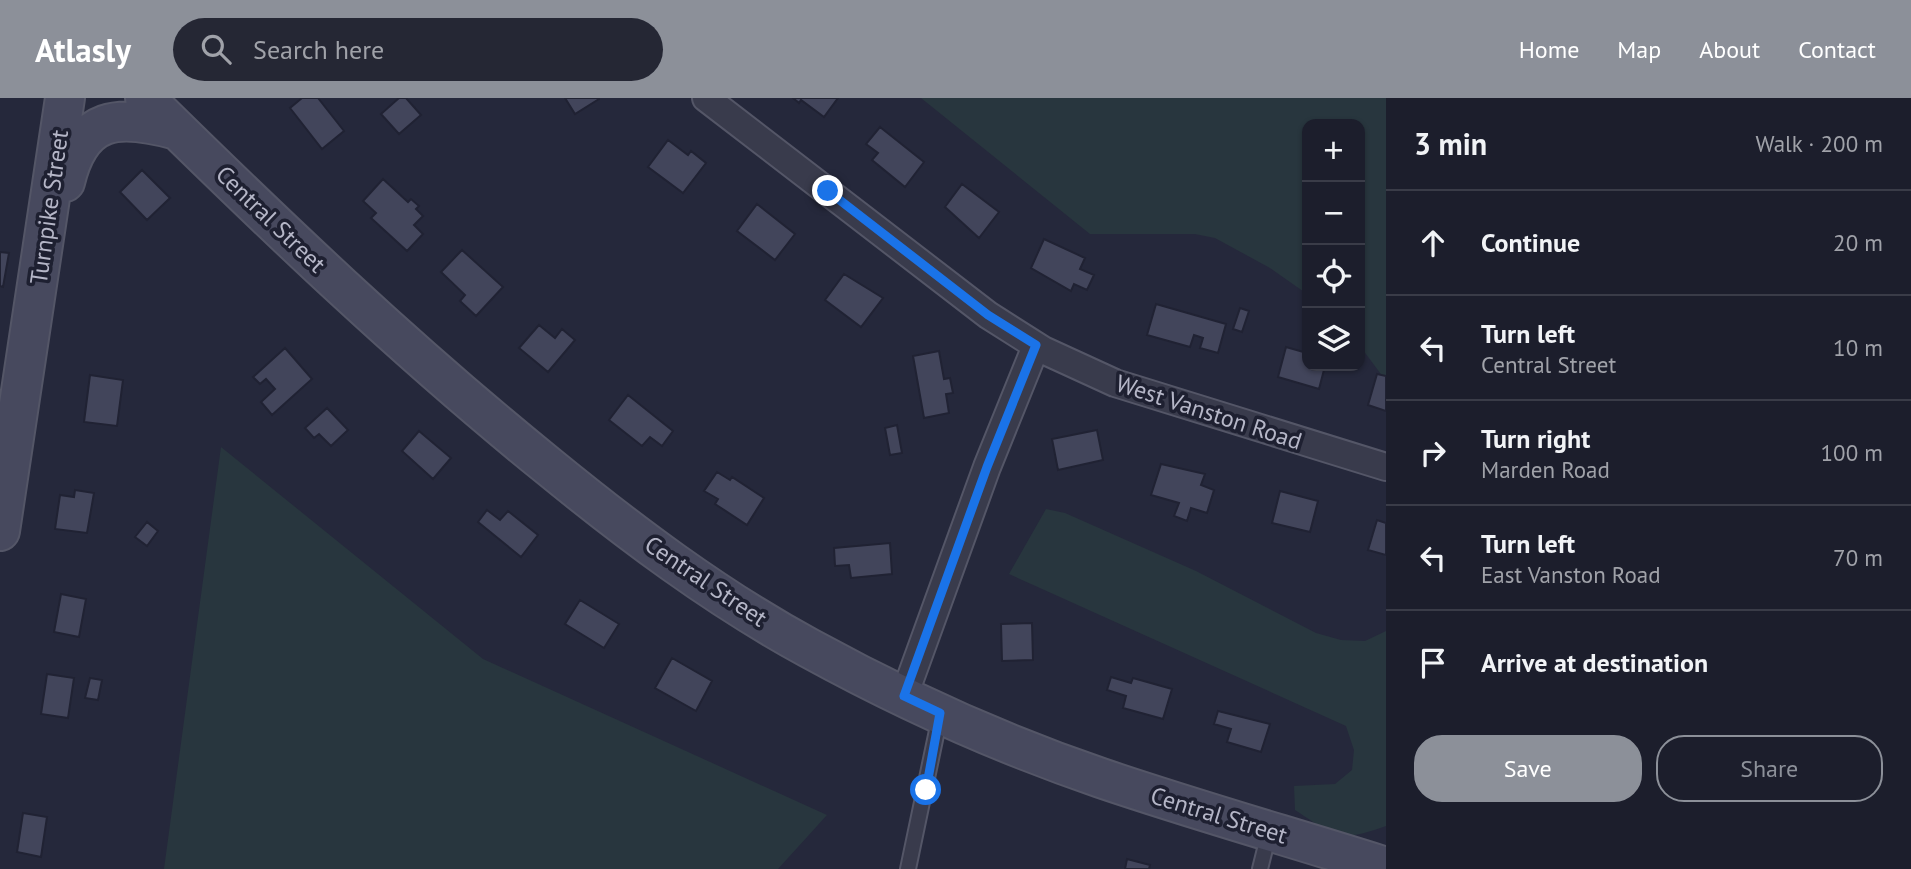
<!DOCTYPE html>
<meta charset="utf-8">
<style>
body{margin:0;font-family:"PT Sans",sans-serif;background:#252734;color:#f1f3f6}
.controls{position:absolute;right:21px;top:21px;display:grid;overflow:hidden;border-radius:14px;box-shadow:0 2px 5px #0004}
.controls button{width:63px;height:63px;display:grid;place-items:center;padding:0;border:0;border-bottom:2px solid #3a3c48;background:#1c1e2c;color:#f1f3f6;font:35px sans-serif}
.stop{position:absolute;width:21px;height:21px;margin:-16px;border:5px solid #1a73e8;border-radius:50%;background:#fff}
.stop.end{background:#1a73e8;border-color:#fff;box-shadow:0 2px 7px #0008}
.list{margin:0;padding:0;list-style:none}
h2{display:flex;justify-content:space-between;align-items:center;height:91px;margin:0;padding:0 28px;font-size:30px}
h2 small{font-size:23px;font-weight:400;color:#a0a2a9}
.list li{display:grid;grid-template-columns:46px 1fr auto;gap:21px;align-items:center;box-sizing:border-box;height:105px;padding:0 28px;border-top:2px solid #3a3c48}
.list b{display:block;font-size:26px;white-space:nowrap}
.list p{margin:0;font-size:23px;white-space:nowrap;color:#a0a2a9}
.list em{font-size:23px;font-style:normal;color:#a0a2a9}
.actions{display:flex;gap:14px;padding:21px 28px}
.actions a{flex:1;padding:16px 0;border:2px solid #8c9099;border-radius:28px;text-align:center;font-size:24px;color:#8c9099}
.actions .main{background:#8c9099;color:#fff}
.icon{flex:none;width:38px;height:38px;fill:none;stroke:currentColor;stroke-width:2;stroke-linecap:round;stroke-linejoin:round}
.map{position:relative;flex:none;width:1386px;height:771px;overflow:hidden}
header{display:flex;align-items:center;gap:42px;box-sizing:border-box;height:98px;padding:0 35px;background:#8c9099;color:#fff}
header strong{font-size:33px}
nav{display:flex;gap:38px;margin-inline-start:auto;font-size:24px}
.search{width:490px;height:63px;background:#252734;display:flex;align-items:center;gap:18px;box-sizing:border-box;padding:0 24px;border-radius:38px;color:#a0a2a9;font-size:26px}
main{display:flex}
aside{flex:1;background:#1c1e2c}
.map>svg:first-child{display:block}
.green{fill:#28363e}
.building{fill:#42455b;stroke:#202233;stroke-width:2}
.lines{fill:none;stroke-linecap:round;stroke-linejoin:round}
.lane-casing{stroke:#545667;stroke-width:18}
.street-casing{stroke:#545667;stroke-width:30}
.secondary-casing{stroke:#545667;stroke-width:42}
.lane{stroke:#393b4c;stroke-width:14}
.street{stroke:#393b4c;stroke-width:26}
.secondary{stroke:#47495e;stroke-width:38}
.route{stroke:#1a73e8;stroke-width:9}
.labels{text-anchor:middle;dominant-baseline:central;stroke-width:7;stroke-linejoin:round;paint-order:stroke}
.street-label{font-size:24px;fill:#b5b6c7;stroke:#1e2031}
</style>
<header>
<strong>Atlasly</strong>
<div class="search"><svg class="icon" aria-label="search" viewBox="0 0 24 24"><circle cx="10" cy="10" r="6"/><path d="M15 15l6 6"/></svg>Search here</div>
<nav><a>Home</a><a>Map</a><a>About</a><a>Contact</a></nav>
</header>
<main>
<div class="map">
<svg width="1386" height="771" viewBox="0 0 1386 771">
<rect width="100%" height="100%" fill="#25283b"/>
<!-- green -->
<path class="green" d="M921,0H1386V283L1360,248V26H1307V196L1270,170L1215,140L1195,136H1090Z
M221,349L483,561L827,717L778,771H164Z
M1046,411L1065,415L1196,473L1316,535L1341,542L1365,543L1386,533V728C1338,745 1336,739 1295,712L1294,688L1335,686L1352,672L1354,652L1346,628L1009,476Z"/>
<!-- building -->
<path class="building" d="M302,0H318L344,33L322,51L290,10Z
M399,0H406L421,17L399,36L381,16Z
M565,0H599V1L575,16Z
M793,0H838L824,19L801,2L799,5Z
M880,29L924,64L905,89L872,62L878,55L866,46Z
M668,42L688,57L691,53L706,65L683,95L648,69Z
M142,72L170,100L147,122L120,94Z
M383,81L408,104L411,101L419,108L416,111L423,118L414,127L423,136L407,153L371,120L376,115L363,103Z
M962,86L999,114L979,140L945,109Z
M757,106L795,136L775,162L737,133Z
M1044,141L1085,160L1080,171L1094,177L1087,192L1074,186L1071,193L1031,170Z
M462,152L503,189L476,218L460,203L465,197L441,174Z
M0,154L9,155L3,189L0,188Z
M844,176L883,200L861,229L825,202Z
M1156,206L1226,226L1218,255L1200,250L1203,240L1194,237L1190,249L1147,237Z
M1240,210L1249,213L1242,234L1233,231Z
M539,227L555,240L562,231L575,242L548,274L519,250Z
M1286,249L1307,255V268H1325L1319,291L1278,279Z
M285,250L312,281L272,317L261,304L275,291L266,281L260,286L253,279Z
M939,253L944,281L950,280L953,295L946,296L949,315L924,320L913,258Z
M1377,276L1386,278V313L1368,307Z
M90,277L123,282L117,328L84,324Z
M628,297L673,333L662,348L650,339L642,348L609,322Z
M327,310L348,332L331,348L319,336L314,340L305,330Z
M897,327L902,355L890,357L885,330Z
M1097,332L1103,362L1058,372L1052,341Z
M419,333L451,360L433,381L402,353Z
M1161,366L1205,376L1201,387L1214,392L1207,415L1191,410L1187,423L1174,418L1179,405L1151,397Z
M717,374L730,382L732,379L764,400L747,427L715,406L718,401L704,393Z
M75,392L94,395L87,435L55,431L60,397L74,399Z
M1280,393L1318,403L1310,434L1272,425Z
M487,412L500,422L508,413L538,437L521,459L478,424Z
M1377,422L1386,425V457L1368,452Z
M147,424L158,433L147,448L135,439Z
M890,445L892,476L851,480L849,467L835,468L834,450Z
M61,496L86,501L79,539L54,534Z
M580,502L619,526L604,550L565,526Z
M1032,525L1033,562L1002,563L1001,526Z
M672,560L712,583L696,613L655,590Z
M47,576L74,580L68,620L41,616Z
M1111,579L1131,585L1133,580L1172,591L1163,621L1123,610L1126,598L1107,592Z
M90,580L102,582L98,602L85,600Z
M1218,613L1270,626L1261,654L1227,644L1231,631L1214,626Z
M23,715L47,719L41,759L17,754Z
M1127,761L1150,767L1149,771H1125Z"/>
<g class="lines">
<defs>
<path id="lane" d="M908,771L940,618
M1260,771L1269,735"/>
<path id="street" d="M706,0L988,217L1043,252L1115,285L1386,369
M904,598L987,369L1036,248"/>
<path id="secondary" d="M145,0C274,127 406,253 547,367C629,434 715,499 809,550C902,601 1001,646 1101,680C1195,712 1291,739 1386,769
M65,84C81,17 118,16 177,32
M0,433L65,0"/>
</defs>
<!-- lane casing -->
<use href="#lane" class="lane-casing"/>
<!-- street casing -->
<use href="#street" class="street-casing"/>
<!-- secondary casing -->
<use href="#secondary" class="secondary-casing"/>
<!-- lane -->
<use href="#lane" class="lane"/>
<!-- street -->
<use href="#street" class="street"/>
<!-- secondary -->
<use href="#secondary" class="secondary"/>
</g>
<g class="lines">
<!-- route -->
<path class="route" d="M828,93L988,217L1036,247L987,369L904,598L940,615L926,692"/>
</g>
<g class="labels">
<!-- street labels -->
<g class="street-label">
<text transform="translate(49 109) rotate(-82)">Turnpike Street</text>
<text transform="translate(271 121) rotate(44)">Central Street</text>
<text transform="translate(1209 314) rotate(18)">West Vanston Road</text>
<text transform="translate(706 483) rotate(34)">Central Street</text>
<text transform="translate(1219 717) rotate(17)">Central Street</text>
</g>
</g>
</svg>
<div class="controls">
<button>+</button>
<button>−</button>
<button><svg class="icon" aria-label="locate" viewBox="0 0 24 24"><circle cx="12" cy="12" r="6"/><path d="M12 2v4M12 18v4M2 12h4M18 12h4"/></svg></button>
<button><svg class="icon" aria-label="layers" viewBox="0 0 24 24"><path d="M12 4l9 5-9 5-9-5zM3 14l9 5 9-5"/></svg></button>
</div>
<div class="stop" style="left:926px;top:692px"></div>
<div class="stop end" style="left:828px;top:93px"></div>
</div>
<aside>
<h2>3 min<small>Walk · 200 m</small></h2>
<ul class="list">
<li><svg class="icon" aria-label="ahead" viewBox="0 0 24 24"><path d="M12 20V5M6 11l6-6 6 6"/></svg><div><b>Continue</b></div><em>20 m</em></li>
<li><svg class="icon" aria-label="left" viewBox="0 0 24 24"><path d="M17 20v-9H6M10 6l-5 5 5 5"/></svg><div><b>Turn left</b><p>Central Street</p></div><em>10 m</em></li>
<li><svg class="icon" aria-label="right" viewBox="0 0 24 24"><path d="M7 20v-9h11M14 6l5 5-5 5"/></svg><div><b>Turn right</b><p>Marden Road</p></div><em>100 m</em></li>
<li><svg class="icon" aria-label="left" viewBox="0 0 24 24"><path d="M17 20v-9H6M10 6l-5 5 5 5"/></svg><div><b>Turn left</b><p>East Vanston Road</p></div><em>70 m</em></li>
<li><svg class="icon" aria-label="arrive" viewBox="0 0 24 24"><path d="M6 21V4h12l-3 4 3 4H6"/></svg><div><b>Arrive at destination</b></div></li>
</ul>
<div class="actions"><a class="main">Save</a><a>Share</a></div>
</aside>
</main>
